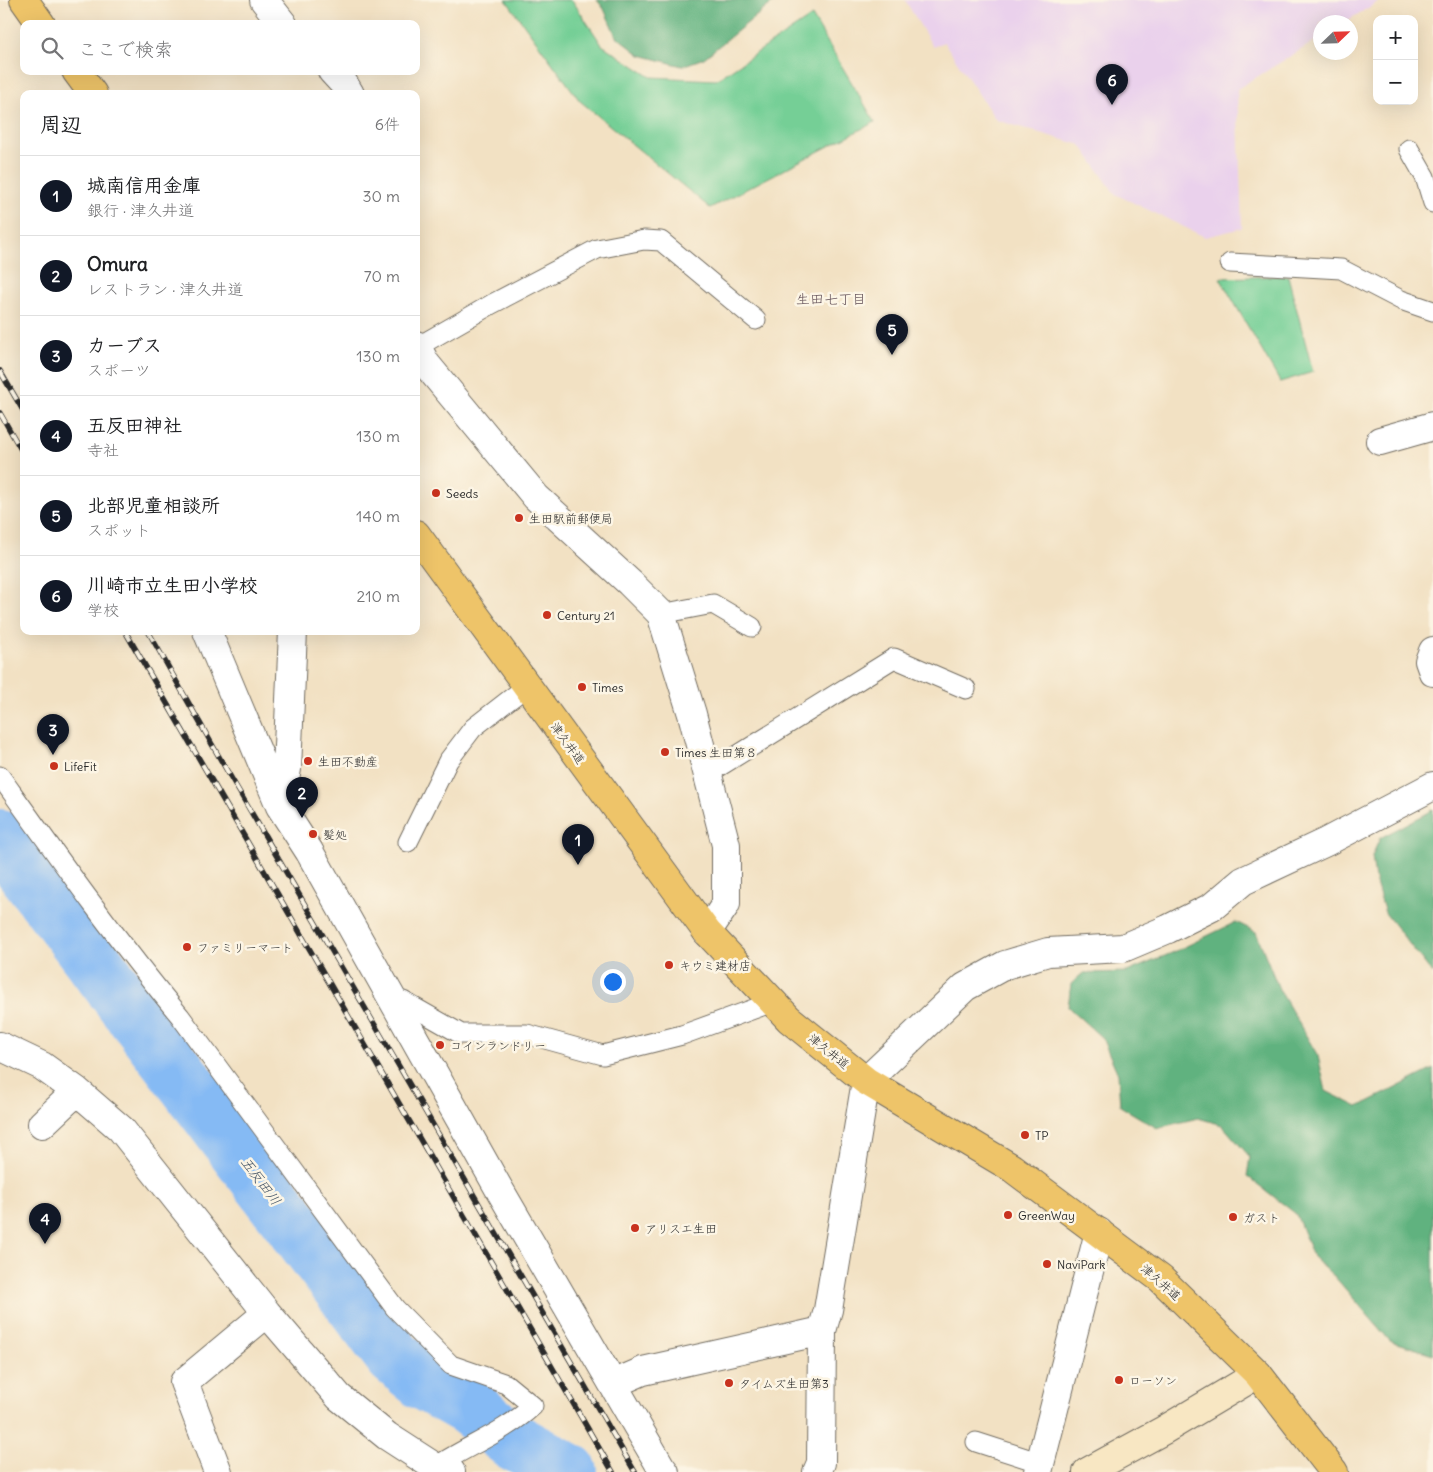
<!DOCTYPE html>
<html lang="ja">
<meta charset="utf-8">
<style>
body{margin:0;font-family:Delius,"Klee One",sans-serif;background:#f2f2f2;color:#202124}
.controls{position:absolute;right:15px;top:15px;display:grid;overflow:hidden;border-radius:10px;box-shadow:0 5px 20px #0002}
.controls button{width:45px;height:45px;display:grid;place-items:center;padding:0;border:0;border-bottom:1px solid #e0e0e0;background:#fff;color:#202124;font:25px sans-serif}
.compass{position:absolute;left:1313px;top:15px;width:45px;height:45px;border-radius:50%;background:#fff;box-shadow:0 5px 20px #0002;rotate:67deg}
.you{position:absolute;left:612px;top:981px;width:18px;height:18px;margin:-12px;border:4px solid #fff;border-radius:50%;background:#1a73e8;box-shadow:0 0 0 8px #1a73e833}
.badge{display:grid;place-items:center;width:32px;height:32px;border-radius:50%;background:#111827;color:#fff;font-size:16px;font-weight:700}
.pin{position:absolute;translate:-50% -41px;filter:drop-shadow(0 1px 2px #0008)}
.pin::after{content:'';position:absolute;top:26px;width:18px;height:15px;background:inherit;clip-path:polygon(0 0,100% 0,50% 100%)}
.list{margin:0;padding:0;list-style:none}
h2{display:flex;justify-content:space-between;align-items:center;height:65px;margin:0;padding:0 20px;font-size:21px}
h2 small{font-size:16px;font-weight:400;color:#757577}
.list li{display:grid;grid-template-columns:32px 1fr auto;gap:15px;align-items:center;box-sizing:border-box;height:80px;padding:0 20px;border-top:1px solid #e0e0e0}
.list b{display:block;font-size:19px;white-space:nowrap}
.list p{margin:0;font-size:16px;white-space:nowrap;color:#757577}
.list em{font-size:16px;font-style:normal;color:#757577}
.icon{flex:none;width:28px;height:28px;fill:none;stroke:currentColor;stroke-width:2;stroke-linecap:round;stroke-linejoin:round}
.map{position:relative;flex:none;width:1433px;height:1472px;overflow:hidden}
.search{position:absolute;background:#fff;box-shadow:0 5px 20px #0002;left:20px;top:20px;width:400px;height:55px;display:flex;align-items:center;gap:12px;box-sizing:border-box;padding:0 18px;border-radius:10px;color:#757577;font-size:19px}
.panel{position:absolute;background:#fff;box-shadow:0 5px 20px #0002;left:20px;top:90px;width:400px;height:545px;border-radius:10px}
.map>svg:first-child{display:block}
.built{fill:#ead1ec}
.green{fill:#75cf96;stroke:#507d60}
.forest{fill:#60b27f;stroke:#466e55}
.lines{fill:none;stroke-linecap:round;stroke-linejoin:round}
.river{stroke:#85baf4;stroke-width:58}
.lane-casing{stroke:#716b60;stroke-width:21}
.street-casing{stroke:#716b60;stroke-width:30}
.secondary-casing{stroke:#716b60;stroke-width:30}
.primary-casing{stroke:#716b60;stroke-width:30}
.lane{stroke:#fff;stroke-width:19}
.street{stroke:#fff;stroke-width:28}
.secondary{stroke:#f8e7c3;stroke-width:28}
.primary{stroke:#eec469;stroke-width:28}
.rail-casing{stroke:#2b2b2b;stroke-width:5.5}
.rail{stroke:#fcf5e5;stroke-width:4;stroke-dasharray:11;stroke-linecap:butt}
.poi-dot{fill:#c8321e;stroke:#fcf5e5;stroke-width:2}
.labels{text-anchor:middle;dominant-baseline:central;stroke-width:5;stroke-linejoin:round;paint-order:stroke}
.poi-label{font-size:12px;fill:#2b2b2b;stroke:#fcf5e5;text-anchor:start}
.street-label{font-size:12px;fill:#2b2b2b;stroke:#fcf5e5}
.neighbourhood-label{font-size:14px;fill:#645259;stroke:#fcf5e5}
.water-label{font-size:14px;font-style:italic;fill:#465667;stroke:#fcf5e5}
</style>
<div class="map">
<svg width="1433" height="1472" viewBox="0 0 1433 1472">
<rect width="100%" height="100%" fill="#fcf5e5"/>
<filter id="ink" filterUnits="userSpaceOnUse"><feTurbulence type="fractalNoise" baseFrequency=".02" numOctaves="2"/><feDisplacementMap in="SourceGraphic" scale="10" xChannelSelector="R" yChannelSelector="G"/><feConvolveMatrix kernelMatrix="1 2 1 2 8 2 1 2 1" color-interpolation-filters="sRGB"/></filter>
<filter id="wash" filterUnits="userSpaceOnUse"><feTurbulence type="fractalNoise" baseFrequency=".0096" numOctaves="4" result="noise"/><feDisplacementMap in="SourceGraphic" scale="20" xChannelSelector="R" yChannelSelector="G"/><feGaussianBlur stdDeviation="1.12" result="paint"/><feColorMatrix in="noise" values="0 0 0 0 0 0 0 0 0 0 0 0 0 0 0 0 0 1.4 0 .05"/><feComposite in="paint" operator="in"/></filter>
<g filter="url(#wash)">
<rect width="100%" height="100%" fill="#f2e1c3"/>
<!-- built -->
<path class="built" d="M905,0H1381L1345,22H1320V38L1237,89L1242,228L1205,237L1115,194L1081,145L996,120L944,42L933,47Z"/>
<!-- green -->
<path class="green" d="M506,0H572L602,45L651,77L716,80L812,16L875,122L710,208L580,101Z
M1288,276L1313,372L1280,382L1220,278Z"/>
<!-- forest -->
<path class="forest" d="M597,0H776L704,58L682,66L640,55L616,36L604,9Z
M1433,810V974L1385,913L1375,880L1372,856L1380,838Z
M1236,922L1256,932L1279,989L1318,1056L1326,1091L1358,1107L1433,1069V1354L1390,1341L1335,1277L1313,1257L1296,1214L1247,1176L1250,1157L1222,1125L1198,1118L1157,1128L1120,1106L1118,1074L1102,1038L1068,1007L1071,984L1083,973L1127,972L1174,952Z"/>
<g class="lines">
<!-- river -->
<path class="river" d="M0,838L394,1357L424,1382L469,1407L514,1442L569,1472"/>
</g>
</g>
<g filter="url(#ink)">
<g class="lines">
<defs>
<path id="lane" d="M1409,149L1425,177L1433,203
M1230,263L1341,269L1401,300L1433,311
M417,347L492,304L597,249L644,240L661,241L756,320
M661,614L713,604L752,627
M709,773L894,658L966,689
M0,776C58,857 116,939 180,1016L395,1308L451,1365L506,1384L533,1406C505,1432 467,1446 435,1467
M408,842L448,761L473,728L527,686
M393,1002L403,1001L461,1034H527L603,1055L682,1035L773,1002
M976,1442L1041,1463"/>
<path id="street" d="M264,0L283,24
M332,71L344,84L350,94
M416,345L426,364L536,497L630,583L661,614L692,714L726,845V904L707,932
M1380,441L1433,426
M207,631L280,806L309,851L498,1187L661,1467L665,1472
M1433,651L1429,661L1433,672
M280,806L287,769L293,631
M0,1046L42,1066L77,1091L121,1129L267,1313L339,1397L387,1436L435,1467L451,1472
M42,1124L77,1091
M613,1384L643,1371L822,1331L828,1310L866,1081L965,987L1005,965L1048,952L1123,948L1168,929L1212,907L1243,881L1326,842L1433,786
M218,1472L184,1382L267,1313
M817,1472L821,1463L822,1331
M1038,1472L1099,1232"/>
<path id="secondary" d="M1087,1472L1164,1430L1258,1374"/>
<path id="primary" d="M24,0L41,24
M76,71L93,94
M416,534L707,932L789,1019L866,1081L1012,1168L1161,1279L1258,1374L1334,1472"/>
</defs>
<!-- lane casing -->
<use href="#lane" class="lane-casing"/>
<!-- street casing -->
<use href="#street" class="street-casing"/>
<!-- secondary casing -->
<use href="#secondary" class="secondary-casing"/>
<!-- primary casing -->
<use href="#primary" class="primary-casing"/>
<!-- lane -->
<use href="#lane" class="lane"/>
<!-- street -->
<use href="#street" class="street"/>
<!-- secondary -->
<use href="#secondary" class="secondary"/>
<!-- primary -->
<use href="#primary" class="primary"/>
<defs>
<path id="rail" d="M0,371L24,412
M0,413L24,455
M125,631L613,1472
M148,631L226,769L635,1472"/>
</defs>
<!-- rail casing -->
<use href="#rail" class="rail-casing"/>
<!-- rail -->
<use href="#rail" class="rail"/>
</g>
</g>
<!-- markers -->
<g class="poi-dot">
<circle cx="436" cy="493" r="5"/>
<circle cx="519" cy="518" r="5"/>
<circle cx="547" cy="615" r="5"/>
<circle cx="582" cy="687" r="5"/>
<circle cx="665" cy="752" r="5"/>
<circle cx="308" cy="761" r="5"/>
<circle cx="54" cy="766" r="5"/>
<circle cx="313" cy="834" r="5"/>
<circle cx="187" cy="947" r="5"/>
<circle cx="669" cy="965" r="5"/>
<circle cx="440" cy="1045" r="5"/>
<circle cx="1025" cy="1135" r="5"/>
<circle cx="1008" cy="1215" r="5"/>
<circle cx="1233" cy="1217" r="5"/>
<circle cx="635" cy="1228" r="5"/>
<circle cx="1047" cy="1264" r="5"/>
<circle cx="1119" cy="1380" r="5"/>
<circle cx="729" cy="1383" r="5"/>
</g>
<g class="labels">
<!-- poi labels -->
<g class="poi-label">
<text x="446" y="493">Seeds</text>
<text x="529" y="518">生田駅前郵便局</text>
<text x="557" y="615">Century 21</text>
<text x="592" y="687">Times</text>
<text x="675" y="752">Times 生田第８</text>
<text x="318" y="761">生田不動産</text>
<text x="64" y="766">LifeFit</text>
<text x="323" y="834">髪処</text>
<text x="197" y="947">ファミリーマート</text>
<text x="679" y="965">キウミ建材店</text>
<text x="450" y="1045">コインランドリー</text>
<text x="1035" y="1135">TP</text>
<text x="1018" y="1215">GreenWay</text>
<text x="1243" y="1217">ガスト</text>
<text x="645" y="1228">アリスエ生田</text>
<text x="1057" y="1264">NaviPark</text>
<text x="1129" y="1380">ローソン</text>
<text x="739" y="1383">タイムズ生田第3</text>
</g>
<!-- street labels -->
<g class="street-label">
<text transform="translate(568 743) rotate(54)">津久井道</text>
<text transform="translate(829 1051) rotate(39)">津久井道</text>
<text transform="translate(1161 1282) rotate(41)">津久井道</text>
</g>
<!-- neighbourhood labels -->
<g class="neighbourhood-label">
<text x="831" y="299">生田七丁目</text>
</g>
<!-- water labels -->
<g class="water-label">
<text transform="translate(261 1181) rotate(53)">五反田川</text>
</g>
</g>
</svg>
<div class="controls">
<button>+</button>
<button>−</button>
</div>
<svg class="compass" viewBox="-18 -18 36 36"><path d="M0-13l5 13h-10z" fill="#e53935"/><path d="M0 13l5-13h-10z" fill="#757577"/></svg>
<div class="you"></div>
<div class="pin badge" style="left:578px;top:865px">1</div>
<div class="pin badge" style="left:302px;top:818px">2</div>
<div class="pin badge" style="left:53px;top:755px">3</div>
<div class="pin badge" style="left:45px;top:1244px">4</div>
<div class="pin badge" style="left:892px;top:355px">5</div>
<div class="pin badge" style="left:1112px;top:105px">6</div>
<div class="search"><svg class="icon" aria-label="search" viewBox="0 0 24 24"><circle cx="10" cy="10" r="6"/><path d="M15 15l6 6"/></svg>ここで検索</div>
<section class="panel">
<h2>周辺<small>6件</small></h2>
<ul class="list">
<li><span class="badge">1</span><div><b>城南信用金庫</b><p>銀行 · 津久井道</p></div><em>30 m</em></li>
<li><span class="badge">2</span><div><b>Omura</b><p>レストラン · 津久井道</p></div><em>70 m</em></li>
<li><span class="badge">3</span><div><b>カーブス</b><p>スポーツ</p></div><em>130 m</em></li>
<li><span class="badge">4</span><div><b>五反田神社</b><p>寺社</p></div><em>130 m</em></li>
<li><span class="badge">5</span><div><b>北部児童相談所</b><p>スポット</p></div><em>140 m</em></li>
<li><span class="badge">6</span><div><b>川崎市立生田小学校</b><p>学校</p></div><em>210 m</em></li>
</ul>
</section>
</div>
